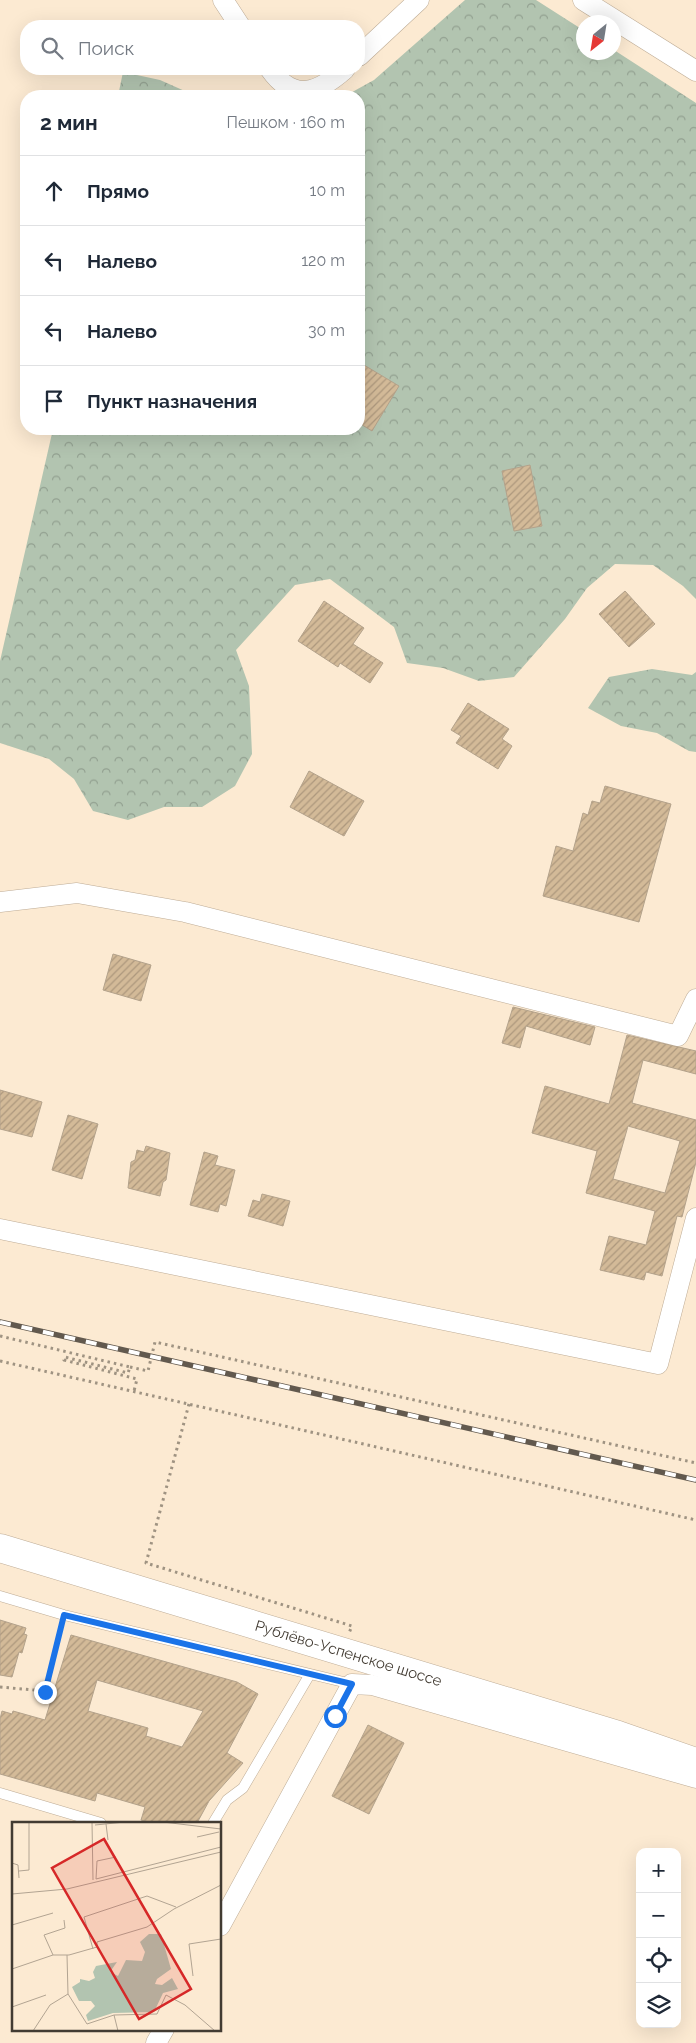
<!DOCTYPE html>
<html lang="ru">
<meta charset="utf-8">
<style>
body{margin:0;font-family:Raleway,sans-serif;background:#f2f2f3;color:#1f2937}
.controls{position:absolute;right:15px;bottom:15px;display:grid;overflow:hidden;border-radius:10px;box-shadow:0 5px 20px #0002}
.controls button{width:45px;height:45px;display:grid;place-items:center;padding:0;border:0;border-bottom:1px solid #e0e1e3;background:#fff;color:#1f2937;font:25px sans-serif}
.compass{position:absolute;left:576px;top:15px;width:45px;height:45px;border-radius:50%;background:#fff;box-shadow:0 5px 20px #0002;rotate:210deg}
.stop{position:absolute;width:15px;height:15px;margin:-11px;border:4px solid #1a73e8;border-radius:50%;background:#fff}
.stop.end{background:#1a73e8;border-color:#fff;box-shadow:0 1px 5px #0008}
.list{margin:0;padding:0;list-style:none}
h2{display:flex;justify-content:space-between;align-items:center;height:65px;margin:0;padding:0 20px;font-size:21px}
h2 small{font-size:16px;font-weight:400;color:#747a83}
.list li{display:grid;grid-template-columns:32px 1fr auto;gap:15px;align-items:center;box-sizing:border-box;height:70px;padding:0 20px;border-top:1px solid #e0e1e3}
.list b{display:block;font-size:19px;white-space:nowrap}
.list em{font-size:16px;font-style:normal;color:#747a83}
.icon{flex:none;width:28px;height:28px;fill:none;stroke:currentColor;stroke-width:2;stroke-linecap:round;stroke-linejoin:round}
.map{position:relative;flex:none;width:696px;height:2043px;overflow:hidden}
.search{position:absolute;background:#fff;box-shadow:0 5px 20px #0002;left:20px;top:20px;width:345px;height:55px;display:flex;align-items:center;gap:12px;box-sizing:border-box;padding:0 18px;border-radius:20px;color:#747a83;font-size:19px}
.panel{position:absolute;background:#fff;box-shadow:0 5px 20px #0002;left:20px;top:90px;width:345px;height:345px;border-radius:20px}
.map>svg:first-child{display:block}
.forest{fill:url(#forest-crowns)}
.building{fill:url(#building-hatch);stroke:#b3a28b;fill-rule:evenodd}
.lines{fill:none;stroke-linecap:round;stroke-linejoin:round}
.lane-casing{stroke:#beac96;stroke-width:11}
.street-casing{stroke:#beac96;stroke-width:21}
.secondary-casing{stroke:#beac96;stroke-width:29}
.path{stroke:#9f9382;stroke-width:3;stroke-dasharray:2.5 4;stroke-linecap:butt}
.lane{stroke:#fff;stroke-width:10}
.street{stroke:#fff;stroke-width:20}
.secondary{stroke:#fff;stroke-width:28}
.rail-casing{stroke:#62594e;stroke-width:5.5}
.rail{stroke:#fff;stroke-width:4;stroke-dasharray:11;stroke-linecap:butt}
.route{stroke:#1a73e8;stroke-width:6}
.labels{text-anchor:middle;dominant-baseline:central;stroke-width:4;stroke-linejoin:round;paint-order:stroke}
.street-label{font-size:15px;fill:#423b32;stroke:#fff}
.inset-road{fill:none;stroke:#b2a492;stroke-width:1}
.view{fill:#d62828;fill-opacity:0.15;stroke:#d62828;stroke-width:2.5}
.inset-edge{fill:none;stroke:#423b32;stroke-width:2.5}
</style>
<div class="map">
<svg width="696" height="2043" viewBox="0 0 696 2043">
<defs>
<pattern id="forest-crowns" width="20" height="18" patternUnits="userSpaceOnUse" patternTransform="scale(1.25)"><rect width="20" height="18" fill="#b2c4b0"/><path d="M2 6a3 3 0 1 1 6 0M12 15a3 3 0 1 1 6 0" fill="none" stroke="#92a090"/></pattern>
<pattern id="building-hatch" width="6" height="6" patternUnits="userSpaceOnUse" patternTransform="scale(1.25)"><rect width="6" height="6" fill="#d3ba98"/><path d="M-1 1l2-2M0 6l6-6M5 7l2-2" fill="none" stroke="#ad987d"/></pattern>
</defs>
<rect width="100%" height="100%" fill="#fcead2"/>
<!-- forest -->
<path class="forest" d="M465,0H536L583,30L584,52H614V50L696,103V599L683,586L653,565L615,564L587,588L565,619L514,677L479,681L443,668L407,663L394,627L330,579L295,585L236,650L249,686L252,754L235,786L202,807H164L128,820L93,811L74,779L49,759L0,743V661L53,429H359V96H345L374,80Z
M123,72L160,80L196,96H118Z
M652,669L692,675L696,672V752L689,751L657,733L621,726L588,708L609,677Z"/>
<!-- building -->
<path class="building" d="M359,362L399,386L372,431L359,423Z
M530,465L542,526L514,531L502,471Z
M625,591L655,624L629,647L599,614Z
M324,601L364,628L353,644L383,663L370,683L340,663L338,667L298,641Z
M468,703L509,729L502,739L512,746L498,769L456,743L461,736L451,730Z
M309,771L364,801L344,836L290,807Z
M605,786L671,804L639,922L543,896L556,846L573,851L583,813L588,815L592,801L600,803Z
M113,954L151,965L141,1001L103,990Z
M513,1007L595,1027L590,1045L526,1026L520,1048L502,1043Z
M627,1035L696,1051V1074L643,1060L632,1103L696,1120V1162L682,1217L677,1216L662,1276L646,1272L644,1280L600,1270L609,1236L646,1245L655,1211L586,1193L597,1151L532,1133L545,1086L609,1104ZM628,1126L680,1141L665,1193L613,1179Z
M0,1090L42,1102L32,1137L0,1129Z
M68,1115L98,1124L82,1179L52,1170Z
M146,1146L170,1153L166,1180L163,1182L160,1196L128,1188L131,1162L135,1160L137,1150L144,1152Z
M204,1152L218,1156L215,1165L235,1170L226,1206L220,1204L218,1212L190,1205Z
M262,1194L290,1201L283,1226L248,1216L253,1200L260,1202Z
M0,1620L26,1628L24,1634L27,1635L22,1653L19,1652L12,1677L0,1675Z
M71,1635L237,1682L258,1694L227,1753L243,1763L209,1801L197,1823H153L141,1820L145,1807L97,1793L95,1801L0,1774V1719L2,1711L12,1714L13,1711L45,1720ZM97,1680L203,1711L182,1747L146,1736L148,1728L88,1711Z
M368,1725L404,1743L369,1814L332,1796Z"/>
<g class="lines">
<defs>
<path id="lane" d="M0,1596L64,1615L352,1684
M0,1793L101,1823
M213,1823L227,1800L243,1788L310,1674"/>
<path id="street" d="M223,0L240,26
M583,0L696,71
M359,56L419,0
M270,69C294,103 318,93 345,69
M0,902L77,893L185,912L678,1036L696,999
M0,1229L658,1364L696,1218
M220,1926L352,1684L372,1685L696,1778
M156,2043L164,2029"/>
<g id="secondary">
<path id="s1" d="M0,1548L618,1735L696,1762"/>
</g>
</defs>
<!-- lane casing -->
<use href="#lane" class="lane-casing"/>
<!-- street casing -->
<use href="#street" class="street-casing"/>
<!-- secondary casing -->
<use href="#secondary" class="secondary-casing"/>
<!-- path -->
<path class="path" d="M0,1336L130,1367L128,1373L65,1357L64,1360L137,1379L134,1391
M0,1361L696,1520
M130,1367L148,1371L155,1342L696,1463
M189,1404L146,1563L352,1626L349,1633
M0,1687L45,1691L61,1627"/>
<!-- lane -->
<use href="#lane" class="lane"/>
<!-- street -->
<use href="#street" class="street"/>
<!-- secondary -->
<use href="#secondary" class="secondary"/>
<defs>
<path id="rail" d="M0,1322L696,1480"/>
</defs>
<!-- rail casing -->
<use href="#rail" class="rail-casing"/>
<!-- rail -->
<use href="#rail" class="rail"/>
</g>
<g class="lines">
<!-- route -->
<path class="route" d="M45,1692L64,1615L352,1684L335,1716"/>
</g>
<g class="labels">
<!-- street labels -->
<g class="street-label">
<text stroke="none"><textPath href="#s1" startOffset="364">Рублёво-Успенское шоссе</textPath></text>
</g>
</g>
<!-- overview -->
<g transform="translate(12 1822)">
<rect width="209" height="209" fill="#fcead2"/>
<path d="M137,112H149L159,147L145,157L143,162L150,163L160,156L166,167L151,171L142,190L101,191L76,199L74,193L83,184L79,179H67L60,165L68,160V157L77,159L83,156L81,150L84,144L105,140L98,150L106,154L114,138L130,139L133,130L128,120Z" fill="#b2c4b0"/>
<path class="inset-road" d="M80,0L81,58M151,0L209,7M94,2L96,18M83,3L113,0M185,15L207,10M0,41L6,43L7,56M7,49L17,48V0M84,57L209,25M84,57L85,39L104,35M0,72L55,67L209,30M0,103L41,91M81,127L72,95L135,74L164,85M41,133L32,113L53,106L52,98M55,133L56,172L75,202L102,193L145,192L154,173L173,183L203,209M0,147L41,133H57L85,125V120L135,105L162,87L209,63M181,154L177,122L209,117M0,185L34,173M102,193L106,209M21,209L38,183L56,172"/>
<path class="view" d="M92,17L179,167L127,197L40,46Z"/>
<rect width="209" height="209" class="inset-edge"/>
</g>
</svg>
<div class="controls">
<button>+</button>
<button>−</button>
<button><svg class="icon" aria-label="locate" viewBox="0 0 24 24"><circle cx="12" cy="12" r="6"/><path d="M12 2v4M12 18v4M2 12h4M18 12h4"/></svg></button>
<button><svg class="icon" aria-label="layers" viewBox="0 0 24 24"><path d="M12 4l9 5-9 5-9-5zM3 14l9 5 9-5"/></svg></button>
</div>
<svg class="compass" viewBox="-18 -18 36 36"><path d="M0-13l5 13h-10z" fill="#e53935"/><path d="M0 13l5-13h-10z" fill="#747a83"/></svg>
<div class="stop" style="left:335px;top:1716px"></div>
<div class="stop end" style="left:45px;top:1692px"></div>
<div class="search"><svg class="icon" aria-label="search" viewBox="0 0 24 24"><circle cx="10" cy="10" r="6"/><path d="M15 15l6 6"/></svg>Поиск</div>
<section class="panel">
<h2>2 мин<small>Пешком · 160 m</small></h2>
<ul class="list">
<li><svg class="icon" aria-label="ahead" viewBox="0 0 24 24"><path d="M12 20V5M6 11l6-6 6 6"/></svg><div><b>Прямо</b></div><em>10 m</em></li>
<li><svg class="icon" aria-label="left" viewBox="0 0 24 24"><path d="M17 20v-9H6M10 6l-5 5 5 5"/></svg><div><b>Налево</b></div><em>120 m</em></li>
<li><svg class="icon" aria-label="left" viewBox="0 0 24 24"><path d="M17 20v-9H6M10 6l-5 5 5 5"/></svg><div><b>Налево</b></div><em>30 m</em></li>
<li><svg class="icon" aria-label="arrive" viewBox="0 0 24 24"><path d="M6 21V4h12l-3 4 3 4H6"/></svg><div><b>Пункт назначения</b></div></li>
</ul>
</section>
</div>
